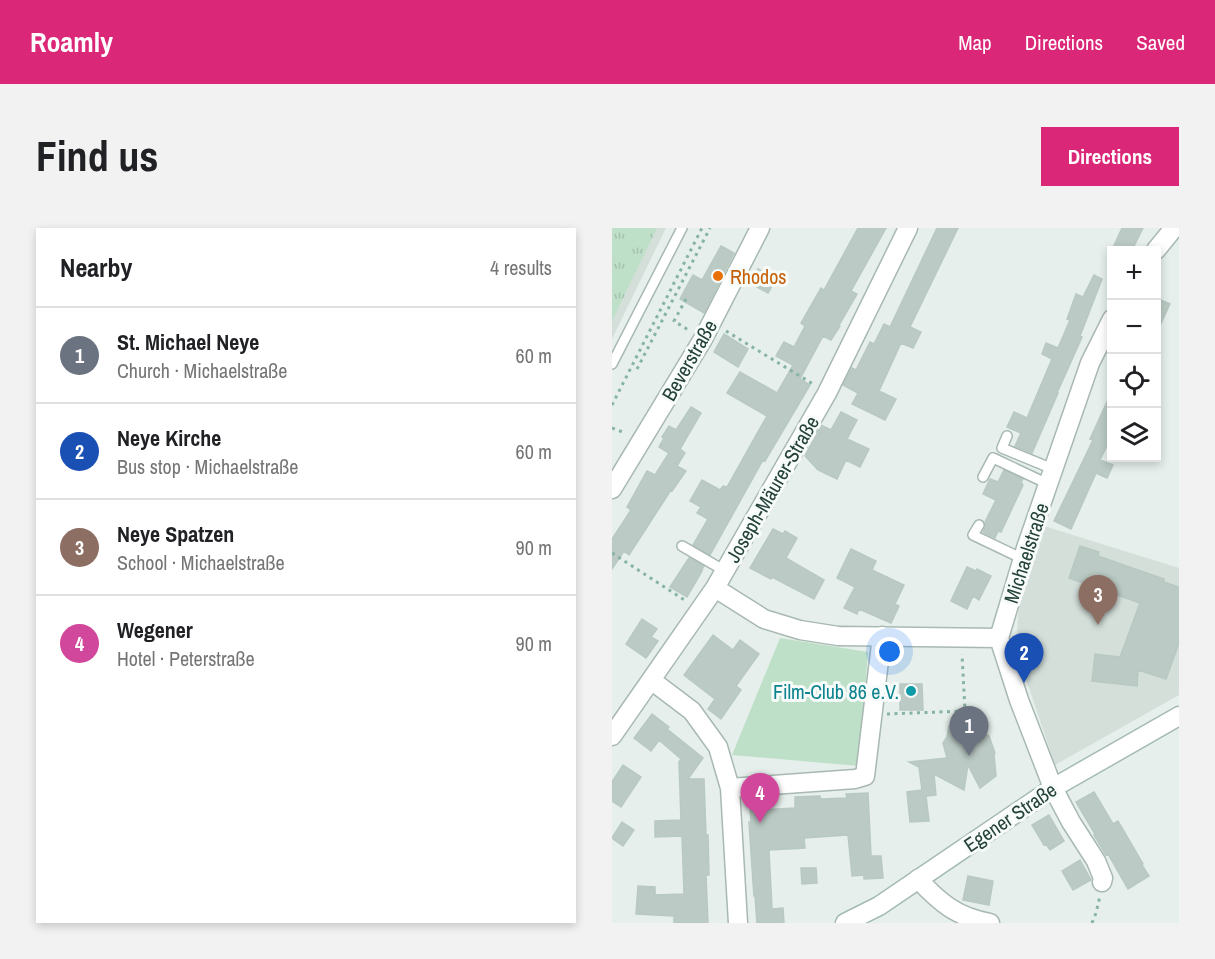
<!DOCTYPE html>
<meta charset="utf-8">
<style>
body{margin:0;font-family:"Archivo Narrow",sans-serif;background:#f2f2f2;color:#202124}
.controls{position:absolute;right:18px;top:18px;display:grid;overflow:hidden;border-radius:0px;box-shadow:0 3px 9px #0003}
.controls button{width:54px;height:54px;display:grid;place-items:center;padding:0;border:0;border-bottom:2px solid #e0e0e0;background:#fff;color:#202124;font:30px sans-serif}
.you{position:absolute;left:278px;top:424px;width:21px;height:21px;margin:-15px;border:4px solid #fff;border-radius:50%;background:#1a73e8;box-shadow:0 0 0 9px #1a73e833}
.badge{display:grid;place-items:center;width:39px;height:39px;border-radius:50%;background:#db2777;color:#fff;font-size:20px;font-weight:700}
.pin{position:absolute;translate:-50% -50px;filter:drop-shadow(0 2px 3px #0008)}
.pin::after{content:'';position:absolute;top:32px;width:21px;height:18px;background:inherit;clip-path:polygon(0 0,100% 0,50% 100%)}
.list{margin:0;padding:0;list-style:none}
h2{display:flex;justify-content:space-between;align-items:center;height:78px;margin:0;padding:0 24px;font-size:26px}
h2 small{font-size:20px;font-weight:400;color:#757577}
.list li{display:grid;grid-template-columns:39px 1fr auto;gap:18px;align-items:center;box-sizing:border-box;height:96px;padding:0 24px;border-top:2px solid #e0e0e0}
.list b{display:block;font-size:22px;white-space:nowrap}
.list p{margin:0;font-size:20px;white-space:nowrap;color:#757577}
.list em{font-size:20px;font-style:normal;color:#757577}
.icon{flex:none;width:33px;height:33px;fill:none;stroke:currentColor;stroke-width:2;stroke-linecap:round;stroke-linejoin:round}
.map{position:relative;flex:none;width:567px;height:695px;overflow:hidden;border-radius:0px}
header{display:flex;align-items:center;gap:36px;box-sizing:border-box;height:84px;padding:0 30px;background:#db2777;color:#fff}
header strong{font-size:28px}
nav{display:flex;gap:33px;margin-inline-start:auto;font-size:21px}
.intro{display:flex;align-items:center;justify-content:space-between;box-sizing:border-box;height:144px;padding:0 36px}
h1{margin:0;font-size:42px}
.button{padding:15px 27px;border-radius:0px;background:#db2777;color:#fff;font-size:21px;font-weight:700}
main{display:flex;gap:36px;padding:0 36px}
aside{flex:1;background:#fff;border-radius:0px;box-shadow:0 3px 9px #0003}
.map>svg:first-child{display:block}
.built{fill:#d4dfda}
.grass{fill:url(#grass-tufts)}
.garden{fill:#bfe0c8}
.building{fill:#bbcac4;stroke:#b8c9c2;stroke-width:1.5}
.lines{fill:none;stroke-linecap:round;stroke-linejoin:round}
.lane-casing{stroke:#a8b8b2;stroke-width:12}
.street-casing{stroke:#a8b8b2;stroke-width:21}
.secondary-casing{stroke:#a4bbb3;stroke-width:21}
.path{stroke:#86b3a5;stroke-width:3;stroke-dasharray:3 4.5;stroke-linecap:butt}
.lane{stroke:#fff;stroke-width:9}
.street{stroke:#fff;stroke-width:18}
.secondary{stroke:#fff;stroke-width:18}
.food-dot{fill:#e8710a;stroke:#f7fbf9;stroke-width:2}
.culture-dot{fill:#0f9aa8;stroke:#f7fbf9;stroke-width:2}
.labels{text-anchor:middle;dominant-baseline:central;stroke-width:6;stroke-linejoin:round;paint-order:stroke}
.food-label{font-size:20px;fill:#c56008;stroke:#f7fbf9;text-anchor:start}
.street-label{font-size:20px;fill:#24423a;stroke:#f7fbf9}
.culture-label{font-size:20px;fill:#0d838f;stroke:#f7fbf9;text-anchor:end}
</style>
<header>
<strong>Roamly</strong>
<nav><a>Map</a><a>Directions</a><a>Saved</a></nav>
</header>
<div class="intro"><h1>Find us</h1><a class="button">Directions</a></div>
<main>
<aside>
<h2>Nearby<small>4 results</small></h2>
<ul class="list">
<li><span class="badge" style="background:#6b7280">1</span><div><b>St. Michael Neye</b><p>Church · Michaelstraße</p></div><em>60 m</em></li>
<li><span class="badge" style="background:#1a4fb4">2</span><div><b>Neye Kirche</b><p>Bus stop · Michaelstraße</p></div><em>60 m</em></li>
<li><span class="badge" style="background:#8d6e63">3</span><div><b>Neye Spatzen</b><p>School · Michaelstraße</p></div><em>90 m</em></li>
<li><span class="badge" style="background:#d1479c">4</span><div><b>Wegener</b><p>Hotel · Peterstraße</p></div><em>90 m</em></li>
</ul>
</aside>
<div class="map">
<svg width="567" height="695" viewBox="0 0 567 695">
<defs>
<pattern id="grass-tufts" width="24" height="20" patternUnits="userSpaceOnUse" patternTransform="scale(1.5)"><rect width="24" height="20" fill="#bfe0c8"/><path d="M3 7l-1-3M5 7V3M7 7l1-3M15 17l-1-3M17 17v-4M19 17l1-3" fill="none" stroke="#a4c1ad"/></pattern>
</defs>
<rect width="100%" height="100%" fill="#e6efeb"/>
<!-- built -->
<path class="built" d="M0,0H54L0,111Z
M432,298L567,340V467L443,537L404,421L407,373Z"/>
<!-- grass -->
<path class="grass" d="M0,0H45L0,93Z"/>
<!-- garden -->
<path class="garden" d="M168,410L256,424L247,538L120,527Z"/>
<!-- building -->
<path class="building" d="M246,0H274L239,63L245,66L227,97L228,98L219,112L211,108L188,151L198,157L153,233L151,232L98,327L81,317L96,291L85,285L89,279L78,273L90,252L108,262L111,258L115,259L155,188L115,165L128,144L165,165L181,137L164,128L172,114L182,119L193,98L189,95L209,60L212,62Z
M325,0H346L298,99L309,104L301,120L289,115L267,163L284,171L273,192L240,176L246,165L231,157L240,140L244,142L258,114L262,116L272,96L278,99Z
M510,0H531L520,22H500Z
M109,18L122,25L92,85L68,71L81,47L90,52Z
M146,41L164,51L156,65L138,55Z
M482,47L490,51L468,108L470,109L467,116L445,165H446L420,225L403,218L409,205L395,199L402,184L415,190L440,131L430,126L434,115L446,120L458,92L455,91L464,66L471,69Z
M544,70L558,76L544,106Z
M112,106L136,121L126,139L102,124Z
M500,163V207L488,232L501,237L495,250L484,245L459,301L442,293L481,212L478,211Z
M79,179L89,185L68,221L73,225L65,238L74,243L60,263L59,262L17,327L12,323L0,341V311L19,282L15,279L35,243L43,247L57,225L47,219L52,210L50,209L57,198L64,202Z
M229,184L245,192L235,211L257,221L248,239L234,232L225,251L206,242L193,228L209,197L219,202Z
M392,242L411,251L409,254L411,257L389,304L386,303L383,310L371,304L374,297L373,294L384,272L371,266L378,251L386,254Z
M161,301L171,306L173,303L185,310L174,330L212,352L202,371L160,349L159,351L138,340Z
M468,318L487,324L486,328L552,351V354L567,359V415L554,451L526,442L525,458L480,453L483,426L508,429L528,375L457,350Z
M239,321L264,333L260,342L292,357L283,376L287,378L279,395L247,381L245,386L232,380L243,359L225,350Z
M77,330L92,338L89,343H90L75,369L58,359Z
M355,339L364,343L365,341L379,348L367,372L361,368L355,381L339,373Z
M30,391L45,401L39,409L46,413L34,430L14,416Z
M101,407L121,422L128,412L147,426L124,458L129,462L109,491L96,481L103,471L72,447Z
M288,456H310L311,482H288Z
M40,486L57,499L55,501L91,530L76,551H92L94,607H96L97,647H94L96,695H62V688L24,686L26,658L43,659V667L72,666L70,608L43,609V593L69,592L67,534L69,531L47,512L39,523L22,510Z
M370,494L374,506L377,508L383,525L382,526L384,548L368,560L356,537L352,562L322,546L324,567L314,568L317,593L298,594L295,564L310,562L307,539L297,534L335,530L331,515L335,509L337,498Z
M11,537L29,549L9,579L0,573V554Z
M482,564L501,596L506,593L531,636L530,637L537,648L516,661L496,626L494,627L482,607L483,606L464,574Z
M256,565L259,628H269L271,650L252,651V647L240,648L236,607L192,610L193,620L157,622L160,681L171,680L172,695H145L143,668H142L141,654L137,594H139L138,578L148,582L183,580V569L208,568V571L235,570L234,566Z
M437,587L452,613L438,622L434,616L432,617L420,597Z
M10,594L22,602L11,618L0,610Z
M468,632L479,652L461,662L450,643Z
M189,640H204L205,655L190,656Z
M356,648L381,653L377,677L351,672Z"/>
<g class="lines">
<defs>
<path id="lane" d="M0,136L70,0
M395,208L390,220L441,241
M371,249L381,230L436,256
M367,297L361,307L411,331
M70,318L113,343"/>
<path id="street" d="M544,22L562,0
M0,261L91,111L148,0
M103,360L152,391L188,402L226,408L387,410
M39,452L80,483L106,519L118,560L126,695
M0,508L103,360L215,165L296,0
M118,560L243,551L253,548L270,408
M306,651C328,675 345,689 378,695
M490,654L491,650L484,633L459,594L441,560L407,472L387,410L414,320L478,135L500,91"/>
<path id="secondary" d="M233,695L267,678L441,560L567,488"/>
</defs>
<!-- lane casing -->
<use href="#lane" class="lane-casing"/>
<!-- street casing -->
<use href="#street" class="street-casing"/>
<!-- secondary casing -->
<use href="#secondary" class="secondary-casing"/>
<!-- path -->
<path class="path" d="M74,71L62,93L78,103
M114,103L201,156
M25,141L98,0
M0,177L90,0
M0,200L13,205
M0,325L74,373
M275,486L353,483L350,426
M480,695L484,685L488,668"/>
<!-- lane -->
<use href="#lane" class="lane"/>
<!-- street -->
<use href="#street" class="street"/>
<!-- secondary -->
<use href="#secondary" class="secondary"/>
</g>
<!-- markers -->
<circle class="food-dot" cx="106" cy="48" r="6"/>
<circle class="culture-dot" cx="299" cy="463" r="6"/>
<g class="labels">
<!-- food labels -->
<g class="food-label">
<text x="118" y="48">Rhodos</text>
</g>
<!-- street labels -->
<g class="street-label">
<text transform="translate(77 132) rotate(-60)">Beverstraße</text>
<text transform="translate(160 261) rotate(-60)">Joseph-Mäurer-Straße</text>
<text transform="translate(414 325) rotate(-72)">Michaelstraße</text>
<text transform="translate(398 589) rotate(-34)">Egener Straße</text>
</g>
<!-- culture labels -->
<g class="culture-label">
<text x="287" y="463">Film-Club 86 e.V.</text>
</g>
</g>
</svg>
<div class="controls">
<button>+</button>
<button>−</button>
<button><svg class="icon" aria-label="locate" viewBox="0 0 24 24"><circle cx="12" cy="12" r="6"/><path d="M12 2v4M12 18v4M2 12h4M18 12h4"/></svg></button>
<button><svg class="icon" aria-label="layers" viewBox="0 0 24 24"><path d="M12 4l9 5-9 5-9-5zM3 14l9 5 9-5"/></svg></button>
</div>
<div class="you"></div>
<div class="pin badge" style="left:357px;top:528px;background:#6b7280">1</div>
<div class="pin badge" style="left:412px;top:455px;background:#1a4fb4">2</div>
<div class="pin badge" style="left:486px;top:397px;background:#8d6e63">3</div>
<div class="pin badge" style="left:148px;top:595px;background:#d1479c">4</div>
</div>
</main>
